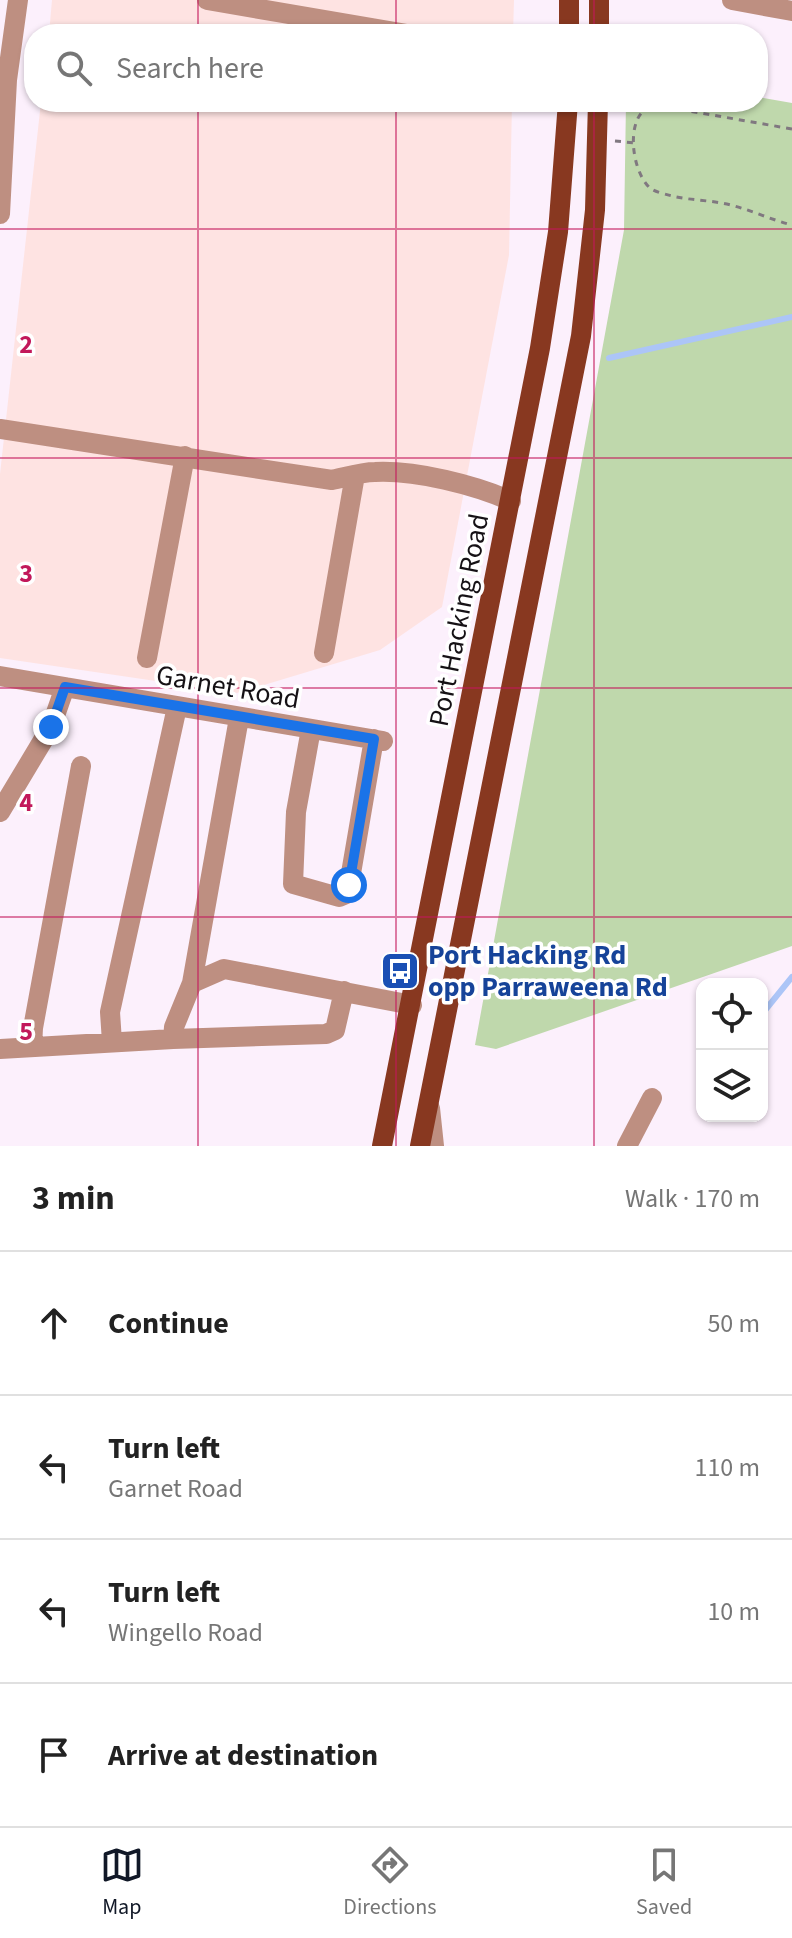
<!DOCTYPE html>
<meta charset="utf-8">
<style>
body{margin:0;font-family:"Source Sans 3",sans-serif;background:#f6f6f6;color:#222}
.controls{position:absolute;right:24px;bottom:24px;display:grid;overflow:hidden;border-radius:16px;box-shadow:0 2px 6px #0004}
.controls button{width:72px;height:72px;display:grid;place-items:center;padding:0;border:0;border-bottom:2px solid #e0e0e0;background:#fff;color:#222;font:40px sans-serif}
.stop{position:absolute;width:24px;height:24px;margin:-18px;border:6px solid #1a73e8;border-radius:50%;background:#fff}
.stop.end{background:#1a73e8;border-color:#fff;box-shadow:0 2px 8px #0008}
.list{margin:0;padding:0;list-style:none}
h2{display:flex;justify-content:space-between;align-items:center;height:104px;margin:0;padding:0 32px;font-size:34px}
h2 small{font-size:26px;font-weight:400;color:#767676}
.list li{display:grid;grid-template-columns:52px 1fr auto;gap:24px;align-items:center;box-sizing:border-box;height:144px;padding:0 32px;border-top:2px solid #e0e0e0}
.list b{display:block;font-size:30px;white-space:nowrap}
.list p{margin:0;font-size:26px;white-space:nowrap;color:#767676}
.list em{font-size:26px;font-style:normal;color:#767676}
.icon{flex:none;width:44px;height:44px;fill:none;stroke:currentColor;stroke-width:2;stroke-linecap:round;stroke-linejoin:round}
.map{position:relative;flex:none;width:792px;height:1146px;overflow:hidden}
.search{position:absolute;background:#fff;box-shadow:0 2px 6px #0004;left:24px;right:24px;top:24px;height:88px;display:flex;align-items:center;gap:20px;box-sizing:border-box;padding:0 28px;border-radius:32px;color:#767676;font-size:30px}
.sheet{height:680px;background:#fff}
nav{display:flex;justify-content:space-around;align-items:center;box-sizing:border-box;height:112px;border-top:2px solid #e0e0e0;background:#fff;font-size:22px;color:#767676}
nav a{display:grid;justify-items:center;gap:4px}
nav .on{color:#111827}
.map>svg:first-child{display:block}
.industrial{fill:#fee3e2}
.green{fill:#bfd8ac}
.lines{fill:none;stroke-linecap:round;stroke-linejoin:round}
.stream{stroke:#acc5f7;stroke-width:6}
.path{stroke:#807880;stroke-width:3;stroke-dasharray:6 6;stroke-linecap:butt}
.minor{stroke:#be8f81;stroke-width:20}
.major{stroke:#883820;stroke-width:20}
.route{stroke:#1a73e8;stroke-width:10}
.grid{fill:none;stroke:#c2185b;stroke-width:2;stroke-opacity:0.55}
.labels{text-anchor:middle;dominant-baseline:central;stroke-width:7;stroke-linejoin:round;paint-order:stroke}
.street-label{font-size:28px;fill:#151115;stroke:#fff}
.transit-label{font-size:28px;font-weight:bold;fill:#164399;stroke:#fff;text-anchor:start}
.grid-label{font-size:26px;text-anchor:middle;font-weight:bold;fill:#c2185b;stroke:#fff;stroke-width:7;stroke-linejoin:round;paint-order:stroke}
</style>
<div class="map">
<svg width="792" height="1146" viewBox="0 0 792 1146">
<rect width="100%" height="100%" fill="#fcf0fc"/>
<!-- industrial -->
<path class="industrial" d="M52,0H514L513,34H49Z
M41,102H512L509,255L442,607L380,650L237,693L0,658V474Z"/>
<!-- green -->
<path class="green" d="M758,97L792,103V946L496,1049L475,1045L624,230L626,102H758Z"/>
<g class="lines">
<!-- stream -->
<path class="stream" d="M609,358L792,317
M762,1014L792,977"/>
<!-- path -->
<path class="path" d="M792,129L655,105C624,110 630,170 650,188C655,192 665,194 672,196C689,200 705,200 721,203C745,207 768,219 792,225
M615,141L635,143"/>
<!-- minor -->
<path class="minor" d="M207,0L407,34
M732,0L792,11
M0,214L7,80L18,0
M0,429L332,480C346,477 361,472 375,472C416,470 475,485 511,501
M324,653L355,475
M147,658L185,456
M0,676L383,741
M311,729L296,812L293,884L339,897L346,894L349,885L374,739
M0,812L51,727L65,687
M192,983L239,718
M173,1039L326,1034L335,1030L344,991
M112,1042L110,1012L177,707
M32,1047L33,1028L81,766
M0,1049L173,1039L174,1027L192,983L224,969L412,1005
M430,1108L434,1146
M627,1146L652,1098"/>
<!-- major -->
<path class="major" d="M569,0V34
M599,34V0
M382,1146L540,348L558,232L568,102
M420,1146L581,336L595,210L598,102"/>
</g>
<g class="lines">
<!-- route -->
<path class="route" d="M51,727L65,687L374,739L349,885"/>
</g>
<!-- grid -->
<path class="grid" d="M198,0V34M396,0V34M594,0V34M198,102V1146M396,102V1146M594,102V1146M0,229H792M0,458H792M0,688H792M0,917H792"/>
<!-- icons -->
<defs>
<symbol id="bus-square" viewBox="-11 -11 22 22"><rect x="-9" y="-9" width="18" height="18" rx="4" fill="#1a4fb4" stroke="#fff"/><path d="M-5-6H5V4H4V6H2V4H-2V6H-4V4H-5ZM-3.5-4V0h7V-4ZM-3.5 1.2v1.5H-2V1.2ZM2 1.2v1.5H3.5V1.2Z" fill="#fff"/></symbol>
</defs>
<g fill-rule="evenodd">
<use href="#bus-square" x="378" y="949" width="44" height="44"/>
</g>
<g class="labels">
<!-- street labels -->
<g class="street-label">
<text transform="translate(459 620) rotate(-79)">Port Hacking Road</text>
<text transform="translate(228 687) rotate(10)">Garnet Road</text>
</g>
<!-- transit labels -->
<g class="transit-label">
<text x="428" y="955">Port Hacking Rd<tspan x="428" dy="32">opp Parraweena Rd</tspan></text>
</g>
</g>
<g class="grid-label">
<text x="26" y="353">2</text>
<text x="26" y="582">3</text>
<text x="26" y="811">4</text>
<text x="26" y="1040">5</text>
</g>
</svg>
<div class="controls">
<button><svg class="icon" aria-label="locate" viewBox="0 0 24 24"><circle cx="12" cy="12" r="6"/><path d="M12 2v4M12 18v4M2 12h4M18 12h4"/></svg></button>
<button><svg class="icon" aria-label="layers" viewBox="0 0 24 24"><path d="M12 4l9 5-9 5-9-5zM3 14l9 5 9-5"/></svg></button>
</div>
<div class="stop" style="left:349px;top:885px"></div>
<div class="stop end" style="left:51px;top:727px"></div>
<div class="search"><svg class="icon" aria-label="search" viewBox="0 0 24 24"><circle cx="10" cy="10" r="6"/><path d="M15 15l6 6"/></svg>Search here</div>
</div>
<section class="sheet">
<h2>3 min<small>Walk · 170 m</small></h2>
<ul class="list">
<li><svg class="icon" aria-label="ahead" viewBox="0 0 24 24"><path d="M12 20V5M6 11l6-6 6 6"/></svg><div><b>Continue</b></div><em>50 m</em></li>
<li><svg class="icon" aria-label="left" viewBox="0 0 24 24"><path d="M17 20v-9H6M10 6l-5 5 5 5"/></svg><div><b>Turn left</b><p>Garnet Road</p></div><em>110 m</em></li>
<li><svg class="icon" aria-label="left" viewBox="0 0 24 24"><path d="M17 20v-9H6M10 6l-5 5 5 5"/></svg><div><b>Turn left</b><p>Wingello Road</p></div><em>10 m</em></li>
<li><svg class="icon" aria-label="arrive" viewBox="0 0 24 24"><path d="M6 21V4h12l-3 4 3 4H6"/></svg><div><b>Arrive at destination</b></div></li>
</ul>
</section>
<nav>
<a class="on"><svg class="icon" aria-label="map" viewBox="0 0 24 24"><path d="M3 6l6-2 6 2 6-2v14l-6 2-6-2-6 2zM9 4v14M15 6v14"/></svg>Map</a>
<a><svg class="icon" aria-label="directions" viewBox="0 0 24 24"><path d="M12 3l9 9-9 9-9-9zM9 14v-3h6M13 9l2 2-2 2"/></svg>Directions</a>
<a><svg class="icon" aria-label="saved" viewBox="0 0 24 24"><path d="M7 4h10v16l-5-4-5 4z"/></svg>Saved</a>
</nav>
